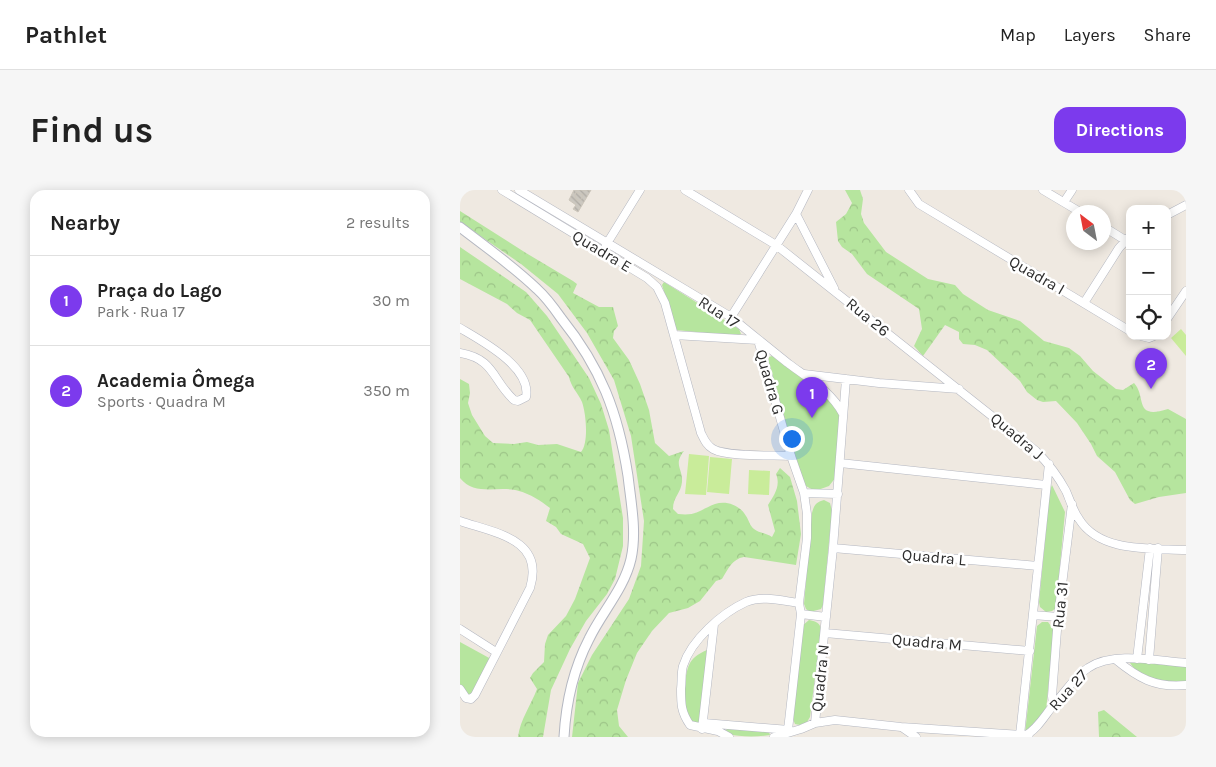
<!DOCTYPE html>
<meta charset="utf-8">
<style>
body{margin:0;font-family:Karla,sans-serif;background:#f6f6f6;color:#222}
.controls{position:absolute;right:15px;top:15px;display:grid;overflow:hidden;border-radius:10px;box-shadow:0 2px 12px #0003}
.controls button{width:45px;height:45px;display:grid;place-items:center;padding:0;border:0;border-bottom:1px solid #e0e0e0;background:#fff;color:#222;font:25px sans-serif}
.compass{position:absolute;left:606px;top:15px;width:45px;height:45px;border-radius:50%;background:#fff;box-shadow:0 2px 12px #0003;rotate:328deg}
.you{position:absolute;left:331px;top:248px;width:18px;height:18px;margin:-12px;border:4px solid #fff;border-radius:50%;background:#1a73e8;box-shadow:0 0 0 8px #1a73e833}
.badge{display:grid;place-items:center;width:32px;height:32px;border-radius:50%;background:#7c3aed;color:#fff;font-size:16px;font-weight:700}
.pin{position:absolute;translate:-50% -41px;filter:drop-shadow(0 1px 2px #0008)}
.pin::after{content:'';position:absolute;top:26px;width:18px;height:15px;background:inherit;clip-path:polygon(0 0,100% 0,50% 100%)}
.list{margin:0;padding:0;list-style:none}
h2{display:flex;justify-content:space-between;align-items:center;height:65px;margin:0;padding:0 20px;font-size:21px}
h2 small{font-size:16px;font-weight:400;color:#767676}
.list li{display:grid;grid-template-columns:32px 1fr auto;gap:15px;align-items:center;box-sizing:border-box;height:90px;padding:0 20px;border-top:1px solid #e0e0e0}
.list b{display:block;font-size:19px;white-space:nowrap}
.list p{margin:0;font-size:16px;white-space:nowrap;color:#767676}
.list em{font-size:16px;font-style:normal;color:#767676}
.icon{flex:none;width:28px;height:28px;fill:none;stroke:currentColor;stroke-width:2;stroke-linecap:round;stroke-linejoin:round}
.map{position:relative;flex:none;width:726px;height:547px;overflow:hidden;border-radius:15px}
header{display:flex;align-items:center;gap:30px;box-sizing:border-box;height:70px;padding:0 25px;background:#fff;border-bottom:1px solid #e0e0e0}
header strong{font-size:24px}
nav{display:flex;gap:28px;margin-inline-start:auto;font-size:18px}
.intro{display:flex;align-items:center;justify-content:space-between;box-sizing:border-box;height:120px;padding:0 30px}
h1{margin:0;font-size:35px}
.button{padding:12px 22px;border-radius:15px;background:#7c3aed;color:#fff;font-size:18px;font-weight:700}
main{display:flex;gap:30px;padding:0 30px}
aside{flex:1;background:#fff;border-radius:15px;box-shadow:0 2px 12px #0003}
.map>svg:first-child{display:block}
.forest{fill:url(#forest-crowns)}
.park{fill:#b6e59e}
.pitch{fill:#c9ec9a}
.building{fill:url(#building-back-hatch);stroke:#cbc5ba}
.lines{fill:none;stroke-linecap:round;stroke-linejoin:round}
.minor-casing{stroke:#b4b7c1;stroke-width:9}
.tertiary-casing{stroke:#b4b7c1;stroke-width:11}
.minor{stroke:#fff;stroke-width:8}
.tertiary{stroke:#fff;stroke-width:9}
.labels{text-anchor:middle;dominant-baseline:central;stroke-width:5;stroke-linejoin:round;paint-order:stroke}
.street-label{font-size:16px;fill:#2e2e2e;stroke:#fff}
</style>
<header>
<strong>Pathlet</strong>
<nav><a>Map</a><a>Layers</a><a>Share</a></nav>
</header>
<div class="intro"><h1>Find us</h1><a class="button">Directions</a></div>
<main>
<aside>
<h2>Nearby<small>2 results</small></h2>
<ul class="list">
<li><span class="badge">1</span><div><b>Praça do Lago</b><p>Park · Rua 17</p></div><em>30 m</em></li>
<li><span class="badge">2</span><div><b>Academia Ômega</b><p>Sports · Quadra M</p></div><em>350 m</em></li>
</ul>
</aside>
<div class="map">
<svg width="726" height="547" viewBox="0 0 726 547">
<defs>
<pattern id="forest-crowns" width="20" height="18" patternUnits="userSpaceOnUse" patternTransform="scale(1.25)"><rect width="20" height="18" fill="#b6e59e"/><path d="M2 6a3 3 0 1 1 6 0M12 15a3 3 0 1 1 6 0" fill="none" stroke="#9dc588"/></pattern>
<pattern id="building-back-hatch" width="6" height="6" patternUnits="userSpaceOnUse" patternTransform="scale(1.25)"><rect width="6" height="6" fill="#cbc7bf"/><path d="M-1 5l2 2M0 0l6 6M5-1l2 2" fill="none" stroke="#afaba4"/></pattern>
</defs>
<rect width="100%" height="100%" fill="#efe9e1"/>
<!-- forest -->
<path class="forest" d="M385,0H400L403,9L401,24L404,33L426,62L468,89L495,95L503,104L528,120L560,131L584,151L609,158L620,166L633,181L656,199L663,200L674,193C687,207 673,230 708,219L726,229V303L699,307L675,314L670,310L655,282L637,266L631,254L617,233L596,211L583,212L577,210L567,202L560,191L527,160L515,155L503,154L499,149V142L485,135L463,166L454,156L462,139L459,119L407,84L392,64L382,57L378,51L376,32L386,24L392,13Z
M0,21L66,63L113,91L117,94L113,103L139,117H153L158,136L154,141L153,148L169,170L180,194L189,220L195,253L209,266L224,261C213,275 223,278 222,292C221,303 213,307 213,319L218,324C238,326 239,320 255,314C266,310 280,315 286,326C289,330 289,335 294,339C299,343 306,343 312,347L315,341L308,315C314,305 321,296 316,284L320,278L330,287L337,311L341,344L336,375L284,367C272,369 268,379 262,389L256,391L240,411L228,418L209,423L192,441L177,463L166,490L157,520L159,536L168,547H112L118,493L132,465L169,409L181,376L184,331L171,246L154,190L127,143L98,104L61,74L0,32Z
M0,57L66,102L87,126L129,188L141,214L149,240L163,328V356L155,389L147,404L126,431L110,459L91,500L83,547H58C60,530 71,515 77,499L70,488L73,483L84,472L85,454L88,445L106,426L115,409L130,368L123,354L101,344L96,337L86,331L90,318C81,311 70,304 59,301C39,295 15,307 0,288V189L9,194L10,203L8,213L12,225L25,246L33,253L54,254L67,252L78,255L97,254L121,262C129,253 126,223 122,212C118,203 111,197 109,187L70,130L57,123L47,114L0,89Z
M644,520L677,547H639L638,522Z"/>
<!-- park -->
<path class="park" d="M204,92L279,139L281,144L276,146L216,140L202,95Z
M312,166C328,174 371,208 380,223L376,287L369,296L355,301L344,295L308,172L309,167Z
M592,295L605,322L596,418L592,421L586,422L580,417L579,412L590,300Z
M364,310L370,313L372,321L363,415L361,419L350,422L346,419L344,414L352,323C354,315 356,312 364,310Z
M349,430C355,431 361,433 361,440L350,527L347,532L340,535L335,534L333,529L342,436Z
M582,432H588L594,440L586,521L565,543L577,436Z
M0,452L31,469L14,504L9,508L0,496Z
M249,459L240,535C236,534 232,532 230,530C221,520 224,483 230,473C234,466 242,462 249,459Z
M669,471L726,477V491C708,494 678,490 669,471Z
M269,537L309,542L310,545C298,547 280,547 267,544L266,540Z"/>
<!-- pitch -->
<path class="pitch" d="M721,139L726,145V166L711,148Z
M229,264L249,266L246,305L225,304Z
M250,267L272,269L269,304L247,302Z
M289,280L310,281L309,305L288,304Z"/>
<!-- building -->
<path class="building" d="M114,0H131L118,22L113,19L116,15L109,10Z
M116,2L123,5L120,11L116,9L115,5Z"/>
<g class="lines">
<defs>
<path id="minor" d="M42,0L187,88L197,97L205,113L241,243C244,249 246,255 253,259C267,267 313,265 331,266
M59,0L271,127C290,143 309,158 329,174C348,188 372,202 383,224
M225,0L316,55L576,261C588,273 598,286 606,301C610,310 613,321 619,329C640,363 691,358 726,360
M449,0L459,14L670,141
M583,0L620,22
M604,12L612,0
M336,24L374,98
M707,25L726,15
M644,37L665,50
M146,55L180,0
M624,113L659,58L670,46
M271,127L336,24L348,0
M707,129L726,101
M0,138C20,150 72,177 66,207L58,211L54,210C32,190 35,169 0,163
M214,145L298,150L331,266L344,303L347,324V348L339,413L341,424L328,540
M681,146L689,148L694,146
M344,184L419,193L499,199
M380,273L586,295
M344,303L378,304
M0,331C35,343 85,349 70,398L15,505L11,509L6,508L0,499
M373,358L578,376
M341,424L366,427
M573,425L598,427
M0,439L36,462
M365,443L570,461
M655,469C678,488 695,498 726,495
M677,469L690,358
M689,470L698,358
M593,515L592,506L598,427L612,314
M244,533L329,540
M355,533L373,358L386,189
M443,538L456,547
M242,539L254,434
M565,546C579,538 586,523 596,512C606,501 615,486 628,478C653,461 697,471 726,473
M269,547L258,541L230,535C221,522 221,514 221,499C222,491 221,483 223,476C231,450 262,423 286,412C302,405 323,411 339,413
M314,547L341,539L355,533L375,530L441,537L560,545L569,544
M559,547L560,545L589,274"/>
<path id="tertiary" d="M0,37C26,57 53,76 77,99C86,107 94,118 101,128C141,178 158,222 168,286C171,313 177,342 171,369C164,399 142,422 129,449C113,480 106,512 104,547"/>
</defs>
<!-- minor casing -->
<use href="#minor" class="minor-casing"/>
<!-- tertiary casing -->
<use href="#tertiary" class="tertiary-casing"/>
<!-- minor -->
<use href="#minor" class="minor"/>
<!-- tertiary -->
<use href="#tertiary" class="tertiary"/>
</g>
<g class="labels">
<!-- street labels -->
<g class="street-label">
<text transform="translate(142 61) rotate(31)">Quadra E</text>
<text transform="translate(577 85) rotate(30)">Quadra I</text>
<text transform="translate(259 122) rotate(33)">Rua 17</text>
<text transform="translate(408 127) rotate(39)">Rua 26</text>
<text transform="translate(310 192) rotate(74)">Quadra G</text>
<text transform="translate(557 246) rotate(40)">Quadra J</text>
<text transform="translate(474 367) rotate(5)">Quadra L</text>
<text transform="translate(600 415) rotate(-84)">Rua 31</text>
<text transform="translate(467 452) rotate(5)">Quadra M</text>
<text transform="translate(360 488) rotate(-84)">Quadra N</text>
<text transform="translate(608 500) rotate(-48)">Rua 27</text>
</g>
</g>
</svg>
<div class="controls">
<button>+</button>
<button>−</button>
<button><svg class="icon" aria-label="locate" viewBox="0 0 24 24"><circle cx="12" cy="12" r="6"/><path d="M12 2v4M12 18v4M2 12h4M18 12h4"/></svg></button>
</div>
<svg class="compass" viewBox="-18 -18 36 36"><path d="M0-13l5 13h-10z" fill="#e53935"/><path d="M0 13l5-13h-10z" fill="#767676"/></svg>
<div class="you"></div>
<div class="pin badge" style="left:352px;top:228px">1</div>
<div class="pin badge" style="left:691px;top:199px">2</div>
</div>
</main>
